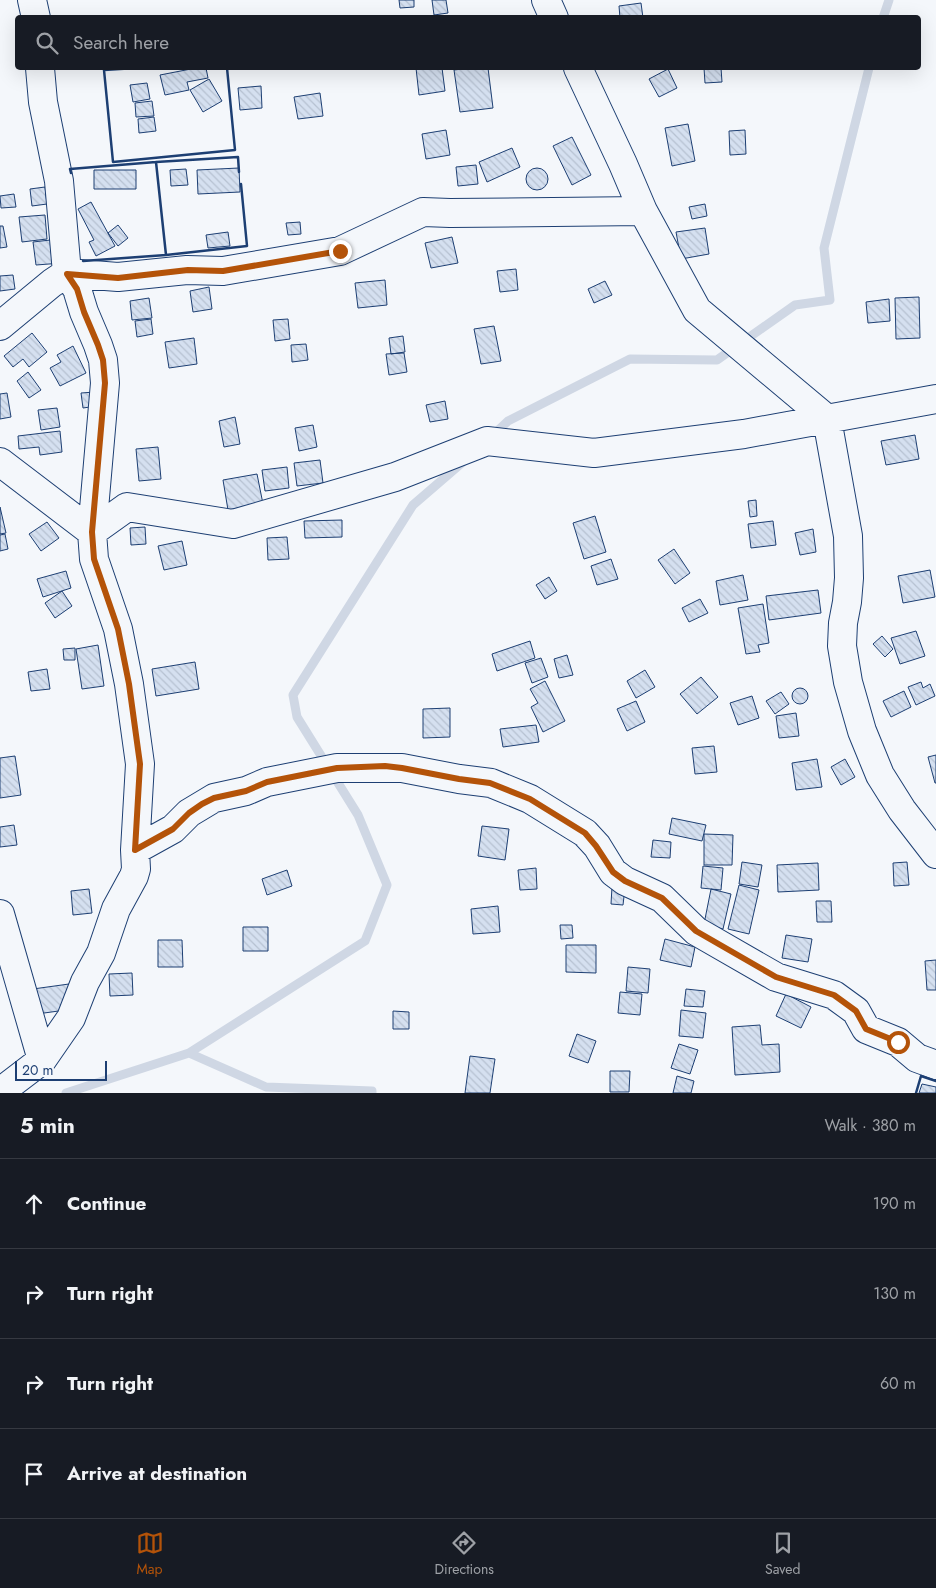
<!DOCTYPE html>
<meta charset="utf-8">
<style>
body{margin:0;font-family:Jost,sans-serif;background:#20242c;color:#f1f3f6}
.scale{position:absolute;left:15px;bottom:12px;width:92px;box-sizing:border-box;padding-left:5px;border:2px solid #1d3f73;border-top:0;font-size:14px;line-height:18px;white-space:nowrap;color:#1d3f73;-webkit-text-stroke:4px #f4f7fb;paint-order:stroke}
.stop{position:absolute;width:15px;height:15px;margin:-11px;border:4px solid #b45309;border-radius:50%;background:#fff}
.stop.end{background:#b45309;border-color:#fff;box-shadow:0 1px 5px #0008}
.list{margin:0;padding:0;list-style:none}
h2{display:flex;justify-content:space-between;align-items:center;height:65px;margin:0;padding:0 20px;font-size:21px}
h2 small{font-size:16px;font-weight:400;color:#9ea1a6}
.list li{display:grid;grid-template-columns:32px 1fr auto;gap:15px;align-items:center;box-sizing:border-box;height:90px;padding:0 20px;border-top:1px solid #363941}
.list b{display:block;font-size:19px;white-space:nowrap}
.list em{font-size:16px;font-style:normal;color:#9ea1a6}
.icon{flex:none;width:28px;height:28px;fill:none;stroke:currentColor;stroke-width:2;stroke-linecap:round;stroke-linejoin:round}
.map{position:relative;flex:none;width:936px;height:1093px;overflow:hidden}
.search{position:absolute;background:#171b24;box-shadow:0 5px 20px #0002;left:15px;right:15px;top:15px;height:55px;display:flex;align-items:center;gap:12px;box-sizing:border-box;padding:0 18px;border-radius:5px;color:#9ea1a6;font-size:19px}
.sheet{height:425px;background:#171b24}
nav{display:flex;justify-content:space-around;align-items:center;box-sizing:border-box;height:70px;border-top:1px solid #363941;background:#171b24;font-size:14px;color:#9ea1a6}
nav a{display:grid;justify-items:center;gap:2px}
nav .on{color:#b45309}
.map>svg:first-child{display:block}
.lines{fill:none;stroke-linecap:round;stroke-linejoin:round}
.stream{stroke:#cfd7e4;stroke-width:9}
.building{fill:url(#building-back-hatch);stroke:#1d3f73}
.minor-casing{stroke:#1d3f73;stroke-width:30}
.minor{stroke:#f4f7fb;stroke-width:28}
.wall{stroke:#1d3f73;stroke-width:2.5}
.route{stroke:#b45309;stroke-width:6}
</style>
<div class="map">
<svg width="936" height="1093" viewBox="0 0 936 1093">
<defs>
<pattern id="building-back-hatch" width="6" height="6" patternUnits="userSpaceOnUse" patternTransform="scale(1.25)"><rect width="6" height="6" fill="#d5e0f0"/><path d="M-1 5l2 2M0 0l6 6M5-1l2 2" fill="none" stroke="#b6c1d1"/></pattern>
</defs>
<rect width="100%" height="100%" fill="#f4f7fb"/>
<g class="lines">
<!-- stream -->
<path class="stream" d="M883,18L889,0
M492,436L508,421L630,359L717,360L795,305L830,300L824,248L869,68
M189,1053L266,1087L372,1091V1093
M66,1093L189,1053L365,941L387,885L358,815L297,717L293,695L413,505L464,461"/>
</g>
<!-- building -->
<path class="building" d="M399,0H414V7L400,8Z
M432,0H446L448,13L434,15Z
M641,3L643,18H620L619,6Z
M196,68H206L208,78L187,82L189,90L165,95L160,75Z
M416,68H442L445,91L419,95Z
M471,68H488L493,108L460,112L454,70Z
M704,68H721L722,82L705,83Z
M668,69L677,88L659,97L649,79Z
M209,79L222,101L203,112L190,90Z
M147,83L150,99L133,102L130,85Z
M261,86L262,108L240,110L238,88Z
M320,93L323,116L298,119L294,97Z
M152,101L154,116L136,117L135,103Z
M154,117L156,131L139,133L138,119Z
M688,124L695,161L672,166L665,128Z
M446,130L450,155L426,159L422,134Z
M745,130L746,154L730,155L729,131Z
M572,137L591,175L572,185L553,146Z
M512,148L520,167L487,182L479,162Z
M476,165L478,184L458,186L456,167Z
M239,168L240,192L198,194L197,170Z
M526 179a11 11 0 1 1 22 0a11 11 0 1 1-22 0Z
M186,169L188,185L171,186L170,170Z
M94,170H136V189H94Z
M45,187L47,204L32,206L30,189Z
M14,194L16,207L1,208L0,196Z
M91,202L115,246L96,256L89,242L94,240L78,209Z
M705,204L707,216L692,219L689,207Z
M45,215L47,239L22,242L19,217Z
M300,222L301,234L288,235L286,223Z
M118,225L128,238L118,246L108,233Z
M0,226H3L7,247L0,248Z
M705,228L709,254L681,259L676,232Z
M228,232L230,246L208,248L206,235Z
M452,237L458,263L431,268L425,243Z
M59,239L62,263L36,265L33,242Z
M516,269L518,290L500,292L497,271Z
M13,275L15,289L0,291V276Z
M385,280L387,305L358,308L355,283Z
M605,281L612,295L594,303L588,289Z
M209,287L212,309L193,312L190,291Z
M919,297L920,338L896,339L895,298Z
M149,298L152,318L132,320L130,301Z
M889,299L890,321L868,323L866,302Z
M151,319L153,334L137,337L135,321Z
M288,319L290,339L275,341L273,320Z
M494,326L501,361L481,364L474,329Z
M32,333L47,352L29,367L23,359L13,367L4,356Z
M403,336L405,352L391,354L389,338Z
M194,338L197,364L169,368L165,342Z
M306,344L308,360L292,362L291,345Z
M73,346L86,373L60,386L50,368L61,362L57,355Z
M404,353L407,372L389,375L386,354Z
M28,372L41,390L29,398L17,381Z
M95,392L97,406L83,408L81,393Z
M7,393L11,417L0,419V394Z
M445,401L448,419L430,422L426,405Z
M57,408L60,427L41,430L38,410Z
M235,417L240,444L224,447L219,421Z
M313,425L317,447L299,451L295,428Z
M60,431L62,452L40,455L39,447L19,449L18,436Z
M915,435L919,459L886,465L881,441Z
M158,447L161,479L139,481L136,449Z
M320,460L323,483L297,486L294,463Z
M287,467L289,488L265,491L262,470Z
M257,474L263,504L228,510L223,480Z
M756,500L757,516L750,517L748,501Z
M0,507L6,533L0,534Z
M595,516L606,552L584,559L573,523Z
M342,520V537L305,538L304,521Z
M773,521L776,545L751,548L748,524Z
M47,522L59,538L41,551L29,534Z
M145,527L146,544L131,545L130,528Z
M813,529L816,552L800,555L795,533Z
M5,534L8,549L0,551V535Z
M287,537L289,559L268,560L267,538Z
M182,541L187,565L164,570L158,546Z
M674,549L690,573L675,584L658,560Z
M611,559L618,579L597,585L591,566Z
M930,570L935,597L903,603L898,576Z
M66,571L71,588L43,597L37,579Z
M743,575L748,600L720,605L716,581Z
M549,577L557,591L545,599L536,585Z
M818,590L821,613L769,620L766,596Z
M62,591L72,606L55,618L45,603Z
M700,599L708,613L689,622L682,608Z
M763,604L769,643L758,645L760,652L746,654L738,608Z
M916,631L925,656L900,664L891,638Z
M882,636L893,649L885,657L873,644Z
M530,641L535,658L497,671L492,654Z
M98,645L104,686L82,689L76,649Z
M75,648V660H64L63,649Z
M567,655L573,675L559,678L554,659Z
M541,658L548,677L532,683L525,663Z
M195,662L199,689L156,696L152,669Z
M47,669L50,689L31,691L28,672Z
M645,670L655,687L636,698L627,681Z
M701,677L718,697L697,714L680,694Z
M545,681L565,721L543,732L531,707L538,703L530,689Z
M921,682L923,688L930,684L935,696L916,705L908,687Z
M792 696a8 8 0 1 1 16 0a8 8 0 1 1-16 0Z
M904,691L911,707L891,717L883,701Z
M781,692L789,704L775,714L766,701Z
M752,696L759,718L738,725L730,703Z
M636,701L645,722L627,731L617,709Z
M450,708V737L423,738V709Z
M796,713L799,736L779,738L776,716Z
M536,725L539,742L503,747L500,729Z
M714,746L717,772L695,774L692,748Z
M936,755V783H935L928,757Z
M15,756L21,795L0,798V758Z
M817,759L822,787L796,790L792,763Z
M845,759L855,777L841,785L831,767Z
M672,818L706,825L702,841L669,834Z
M14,825L17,845L0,847V827Z
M482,826L509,829L505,860L478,856Z
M704,834L733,835L732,865H704Z
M653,840L671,842L670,858L651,857Z
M742,862L762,865L758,887L739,884Z
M907,862L909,885L894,886L893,863Z
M818,863L819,890L778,892L777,865Z
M703,866L723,868L721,890L701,888Z
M536,868L537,889L520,890L518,870Z
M287,870L292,886L267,895L262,879Z
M739,885L759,890L749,934L728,929Z
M612,887L625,888L623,905L611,904Z
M89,889L92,913L73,915L71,891Z
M711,889L731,894L723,929L704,924Z
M816,901H831L832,922H817Z
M498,906L500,932L473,934L471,909Z
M560,925H572L573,938L561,939Z
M243,927H268V951H243Z
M786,935L812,939L808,962L782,958Z
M665,939L695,947L691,967L660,960Z
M158,940H182L183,967H158Z
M566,945H596V973L566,972Z
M936,960V990H927L925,961Z
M628,967L650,969L648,993L626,991Z
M132,973L133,995L110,996L109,974Z
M69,984L73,1009L37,1014L33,989Z
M686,989L705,991L703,1007L684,1006Z
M620,992L642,994L640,1015L618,1013Z
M786,994L811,1007L801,1028L776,1016Z
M681,1010L706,1013L703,1038L679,1036Z
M393,1011L409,1012V1029H393Z
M760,1025L762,1045L779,1044L780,1072L735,1075L732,1027Z
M577,1034L596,1041L588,1063L569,1056Z
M679,1044L698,1050L690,1074L671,1068Z
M470,1056L495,1059L490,1093H465Z
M610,1071H630L629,1092H610Z
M677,1076L694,1081L691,1093H673Z
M922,1084L936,1087V1093H919Z"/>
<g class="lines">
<defs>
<path id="minor" d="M32,0L36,18
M546,0L554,18
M40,68L43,102L59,181L67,273L77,289L84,312L98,345L103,360L105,383L92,532
M578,68L623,164L643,211L697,310L827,419L848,536L849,578L847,602L843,623L842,646L848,682L862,731L880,775L902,810L936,854
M0,326L52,283L67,273L118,277L187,270L223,271L340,251L423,212L450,213L643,211
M0,462L92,532L94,559L118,629L129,684L140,764L135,850L136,869L134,876L116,909L101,953L85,982L71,1018L42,1060L0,1092
M92,532L127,507L233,524L395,477L487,441L594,453L744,434L936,399
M135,850L173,829L189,813L214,798L246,791L267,782L337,768H402L459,779L491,783L530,799L585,833L597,846L613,872L625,881L662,898L696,931L776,977L834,995L856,1011L866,1029L898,1042L917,1058L936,1065
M0,914L42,1060"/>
</defs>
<!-- minor casing -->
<use href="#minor" class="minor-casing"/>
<!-- minor -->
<use href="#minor" class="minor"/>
<!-- wall -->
<path class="wall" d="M136,68L104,70L113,162L235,150L227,68
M71,173L70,169L156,162
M166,255L156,162L238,157L239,172
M83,261L166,255L247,246L241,184
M916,1093L921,1076L936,1081"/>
</g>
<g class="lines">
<!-- route -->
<path class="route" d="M340,251L223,271L188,270L118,278L67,274L77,289L84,312L98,345L103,360L105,383L92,532L94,559L118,629L129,684L140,764L135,850L173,829L189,813L202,804L214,798L246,791L267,782L337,768L385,766L402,768L459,779L490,783L530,799L585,833L596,846L613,872L625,881L662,898L696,931L776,977L834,995L856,1011L866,1029L898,1042"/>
</g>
</svg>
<div class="scale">20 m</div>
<div class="stop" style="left:898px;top:1042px"></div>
<div class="stop end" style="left:340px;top:251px"></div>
<div class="search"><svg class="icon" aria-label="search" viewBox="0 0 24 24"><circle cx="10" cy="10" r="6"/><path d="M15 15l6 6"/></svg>Search here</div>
</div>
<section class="sheet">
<h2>5 min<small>Walk · 380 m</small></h2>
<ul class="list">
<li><svg class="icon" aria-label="ahead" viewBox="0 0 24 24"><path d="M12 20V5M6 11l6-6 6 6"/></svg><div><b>Continue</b></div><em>190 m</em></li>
<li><svg class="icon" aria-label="right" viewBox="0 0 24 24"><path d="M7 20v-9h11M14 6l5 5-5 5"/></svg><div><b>Turn right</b></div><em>130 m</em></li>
<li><svg class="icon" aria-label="right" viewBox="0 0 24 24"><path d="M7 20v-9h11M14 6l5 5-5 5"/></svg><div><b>Turn right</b></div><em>60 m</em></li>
<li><svg class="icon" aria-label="arrive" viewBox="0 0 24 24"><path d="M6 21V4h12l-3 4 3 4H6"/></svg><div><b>Arrive at destination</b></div></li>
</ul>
</section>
<nav>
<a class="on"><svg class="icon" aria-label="map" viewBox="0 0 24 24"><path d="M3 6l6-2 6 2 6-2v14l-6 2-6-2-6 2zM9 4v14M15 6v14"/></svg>Map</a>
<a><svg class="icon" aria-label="directions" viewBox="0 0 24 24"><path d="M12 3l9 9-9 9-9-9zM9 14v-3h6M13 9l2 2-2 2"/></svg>Directions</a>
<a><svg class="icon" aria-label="saved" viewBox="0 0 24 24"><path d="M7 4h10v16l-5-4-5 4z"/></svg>Saved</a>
</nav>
